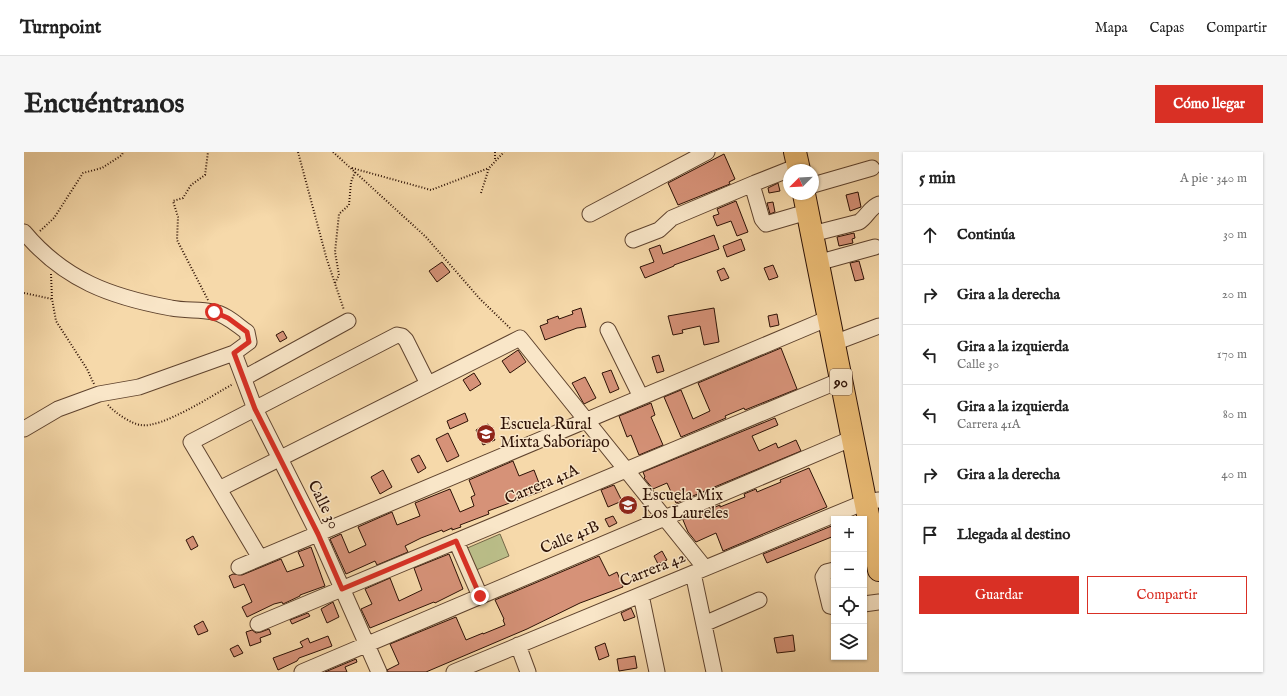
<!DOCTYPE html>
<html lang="es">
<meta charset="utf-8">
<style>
body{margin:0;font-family:"IM FELL English",serif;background:#f6f6f6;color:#222}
.controls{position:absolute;right:12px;bottom:12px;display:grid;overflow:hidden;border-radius:0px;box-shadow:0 1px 3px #0004}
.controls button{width:36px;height:36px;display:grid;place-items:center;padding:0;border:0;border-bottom:1px solid #e0e0e0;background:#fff;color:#222;font:20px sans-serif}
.compass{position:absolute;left:759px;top:12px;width:36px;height:36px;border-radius:50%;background:#fff;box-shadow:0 1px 3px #0004;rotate:246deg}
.stop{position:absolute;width:12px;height:12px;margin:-9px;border:3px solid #d93025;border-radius:50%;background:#fff}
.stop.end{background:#d93025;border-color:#fff;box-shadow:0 1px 4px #0008}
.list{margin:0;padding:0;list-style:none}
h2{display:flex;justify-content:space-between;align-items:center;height:52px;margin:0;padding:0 16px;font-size:17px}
h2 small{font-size:13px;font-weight:400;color:#767676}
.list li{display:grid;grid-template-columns:26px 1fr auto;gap:12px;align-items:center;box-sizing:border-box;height:60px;padding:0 16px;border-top:1px solid #e0e0e0}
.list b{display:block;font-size:15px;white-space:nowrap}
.list p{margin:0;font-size:13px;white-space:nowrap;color:#767676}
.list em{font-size:13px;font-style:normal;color:#767676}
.actions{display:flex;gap:8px;padding:12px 16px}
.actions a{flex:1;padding:9px 0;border:1px solid #d93025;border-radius:0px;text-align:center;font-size:14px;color:#d93025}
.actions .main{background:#d93025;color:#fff}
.icon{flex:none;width:22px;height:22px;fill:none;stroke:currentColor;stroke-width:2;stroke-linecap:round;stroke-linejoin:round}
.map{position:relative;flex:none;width:855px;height:520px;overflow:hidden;border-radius:0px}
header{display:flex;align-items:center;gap:24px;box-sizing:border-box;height:56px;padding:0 20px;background:#fff;border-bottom:1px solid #e0e0e0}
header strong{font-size:19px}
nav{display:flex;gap:22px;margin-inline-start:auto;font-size:14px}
.intro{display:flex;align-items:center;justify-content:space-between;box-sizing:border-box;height:96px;padding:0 24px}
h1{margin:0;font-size:28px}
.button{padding:10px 18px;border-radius:0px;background:#d93025;color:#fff;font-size:14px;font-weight:700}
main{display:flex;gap:24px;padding:0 24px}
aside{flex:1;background:#fff;border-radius:0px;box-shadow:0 1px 3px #0004}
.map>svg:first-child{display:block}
.green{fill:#bbbf8a;stroke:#746848}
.building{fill:#d69278;stroke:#2d1105}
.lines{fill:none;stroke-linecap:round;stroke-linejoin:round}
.minor-casing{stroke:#5f432e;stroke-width:17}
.highway-casing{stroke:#2d1105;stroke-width:24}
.path{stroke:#2d1105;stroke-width:2;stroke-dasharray:1 2;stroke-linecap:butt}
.minor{stroke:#f9e6c8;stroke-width:15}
.highway{stroke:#ebbc75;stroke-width:22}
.route{stroke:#d93025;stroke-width:5}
.labels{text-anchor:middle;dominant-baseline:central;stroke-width:3;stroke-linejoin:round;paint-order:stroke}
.shield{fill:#f9e6c8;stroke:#6a5140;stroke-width:1}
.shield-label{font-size:15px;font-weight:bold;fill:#2d1105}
.poi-label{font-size:16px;fill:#2d1105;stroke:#f9e6c8;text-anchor:start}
.street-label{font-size:16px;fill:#2d1105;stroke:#f9e6c8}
</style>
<header>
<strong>Turnpoint</strong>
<nav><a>Mapa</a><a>Capas</a><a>Compartir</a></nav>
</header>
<div class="intro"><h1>Encuéntranos</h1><a class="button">Cómo llegar</a></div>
<main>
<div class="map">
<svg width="855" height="520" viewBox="0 0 855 520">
<rect width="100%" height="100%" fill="#f6d9aa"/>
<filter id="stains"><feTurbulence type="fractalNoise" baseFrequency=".005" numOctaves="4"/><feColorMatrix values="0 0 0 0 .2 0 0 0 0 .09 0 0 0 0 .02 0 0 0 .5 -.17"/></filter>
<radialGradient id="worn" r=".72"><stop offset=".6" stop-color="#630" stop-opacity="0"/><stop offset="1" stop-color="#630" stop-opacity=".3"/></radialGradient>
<!-- green -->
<path class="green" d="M476,382L485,404L450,419L441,397Z"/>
<!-- building -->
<path class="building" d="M700,2L711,27L705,30L706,32L654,53L644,31Z
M754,31L756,39L745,41L744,36Z
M834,40L837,55L826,59L822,43Z
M712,49L724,80L713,84L707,69L693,74L689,64L695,62L693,57Z
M749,50L751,60L746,62L743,51Z
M830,81L831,86L828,87L829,91L815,94L813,85Z
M690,83L695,97L650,113V114L621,126L616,115L630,110L625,97L636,93L639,102Z
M717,87L721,98L703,105L699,94Z
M835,109L840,127L831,129L826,111Z
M418,110L426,120L413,130L405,119Z
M749,113L754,125L745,128L740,116Z
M700,116L705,126L697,129L693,119Z
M557,156L562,175L553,176L521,188L516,174L524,171L523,168L534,164L535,167L549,162L548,159Z
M690,156L695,190L680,193L676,174L658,178L659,181L649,183L644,164Z
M753,162L755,173L746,175L744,164Z
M259,179L263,186L256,190L252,183Z
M757,196L773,237L721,258L720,256L701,264L702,266L657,285L640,245L657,238L669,267L686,259L674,231Z
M494,198L502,210L486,221L478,209Z
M635,203L640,219L633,221L628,205Z
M587,218L595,237L586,241L578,221Z
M450,221L457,232L446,239L439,228Z
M561,225L572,246L560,252L548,231Z
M627,251L631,263L627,265L639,293L615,303L607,283L603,285L595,264Z
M441,261L444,269L426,277L423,269Z
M751,266L754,273L728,284L735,299L752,291L754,296L772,288L777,299L652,351L643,331L629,337L620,326L621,325L619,320Z
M464,272L471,288L459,293L452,278Z
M424,281L435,304L423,310L412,287Z
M395,303L402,316L394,321L387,307Z
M489,309L495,324L510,318L518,339L464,359L465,362L436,373L437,375L428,378V376L419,380L418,378L397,386L381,394L384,400L353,413L351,409L322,422L306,387L317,382L325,401L342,393L334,375L368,360L373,373L396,364L391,351L426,337L436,360L450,354L447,345L451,343L445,328Z
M785,316L803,355L699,399L692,381L672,390L664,380L659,368L696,353V355L721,345L720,342L732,337L733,340L757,330L756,328Z
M359,318L368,335L356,342L347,325Z
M590,333L598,349L584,355L577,338Z
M589,364L593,371L585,375L581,367Z
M810,373V384L743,411L739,402Z
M169,384L174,394L167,398L162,388Z
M287,395L301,434L276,443V444L259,452L258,450L250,452L223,465L218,455L228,450L220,432L210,436L205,424L209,422L218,423L257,407L263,420L280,414L274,400Z
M638,399L643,408L634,412L630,404Z
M425,402L439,437L411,451L410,450L346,476L337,457L348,452L341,437L366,426L375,449L398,438L390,416Z
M575,404L585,424L593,420L599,435L556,451L503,477L402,520H364L363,518L375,512L366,492L432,465L442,488L459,481V482L481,473L479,468L480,467L471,448Z
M309,450L315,465L303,471L297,457Z
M607,456L611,465L600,469L597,461Z
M284,461L286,464L268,472L266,468Z
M179,469L184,479L174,483L170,474Z
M245,477L247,482L236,486L237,490L226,494L222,480L228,478L232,481L237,480Z
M769,483L771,499L753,501L750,486Z
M304,484L308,494L275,506L273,509L254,518L249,506L279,495L276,490L284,486L286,491Z
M581,491L585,504L575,508L571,495Z
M214,493L219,501L210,505L206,497Z
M611,504L613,516L595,519L593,507Z
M332,507L333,510L321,515L323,520H301Z"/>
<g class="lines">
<defs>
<path id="minor" d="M774,14L731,31L729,36L738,67L742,72L783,60
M789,33L848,16
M566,62L683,0
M0,80C40,128 87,145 147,156C161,159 176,157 189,160C202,162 213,173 223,180L225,190L210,201L115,235L75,242L34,257L0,277
M788,82L835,70C843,65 846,55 855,52
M609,88L635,78L648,66L731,31
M793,111L851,95
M584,178L617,245
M810,191L855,174
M210,201L231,257L294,382L355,520
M220,226L324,169
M195,337L496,186L681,416
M432,389L456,444
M236,406L167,290L373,183L378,184L382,188L404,232
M215,415L805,166
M810,418L802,420L799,425L806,454L810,455
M669,421L690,520
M617,443L633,520
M840,452L855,450
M234,472L817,228
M680,472L735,448
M494,493L504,520
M278,520L829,286
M430,520L841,350L855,348"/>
<path id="highway" d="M771,0L775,18
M780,42L855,418"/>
</defs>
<!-- minor casing -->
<use href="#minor" class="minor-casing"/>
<!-- highway casing -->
<use href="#highway" class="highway-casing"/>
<!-- path -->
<path class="path" d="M274,0L303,108L320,158
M309,0L402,85L456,147L487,177
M471,0V9
M328,16L407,38L465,16
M457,41L465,16L480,0
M16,79L30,66L59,21L78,16L98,3L99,0
M27,122L28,147L32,169L63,217L70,232
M311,131L315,123L311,100L315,62L325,53L327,30L331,20
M0,141L28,147
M184,148L153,88L154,65L149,49L159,46L167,33L181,23L184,0
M84,253C90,260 107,272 117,273C137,277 189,243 209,232"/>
<!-- minor -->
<use href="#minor" class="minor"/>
<!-- highway -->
<use href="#highway" class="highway"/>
</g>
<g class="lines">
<!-- route -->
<path class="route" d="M190,160L204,166L223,180L225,190L210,201L231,257L294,382L318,437L432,389L456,444"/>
</g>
<!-- icons -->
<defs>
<symbol id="school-disc" viewBox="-11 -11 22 22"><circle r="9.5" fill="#8f2418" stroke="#f9e6c8"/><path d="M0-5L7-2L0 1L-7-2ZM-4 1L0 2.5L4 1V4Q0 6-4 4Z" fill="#fff"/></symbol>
</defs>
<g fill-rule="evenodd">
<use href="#school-disc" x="451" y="271" width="22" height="22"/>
<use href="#school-disc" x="593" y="342" width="22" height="22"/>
</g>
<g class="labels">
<!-- shield labels -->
<rect class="shield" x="806" y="217" width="22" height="26" rx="3"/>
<g class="shield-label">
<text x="817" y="230">90</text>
</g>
<!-- poi labels -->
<g class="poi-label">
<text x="476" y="273">Escuela Rural<tspan x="476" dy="18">Mixta Saboriapo</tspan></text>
<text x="618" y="344">Escuela Mix<tspan x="618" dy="18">Los Laureles</tspan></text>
</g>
<!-- street labels -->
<g class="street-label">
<text transform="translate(518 333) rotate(-23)">Carrera 41A</text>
<text transform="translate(299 353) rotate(64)">Calle 30</text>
<text transform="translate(546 386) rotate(-23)">Calle 41B</text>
<text transform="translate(629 418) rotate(-22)">Carrera 42</text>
</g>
</g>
<rect width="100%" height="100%" filter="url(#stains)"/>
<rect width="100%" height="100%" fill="url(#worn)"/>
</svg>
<div class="controls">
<button>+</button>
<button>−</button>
<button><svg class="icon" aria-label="locate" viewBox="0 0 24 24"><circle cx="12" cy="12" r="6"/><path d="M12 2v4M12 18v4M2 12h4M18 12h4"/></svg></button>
<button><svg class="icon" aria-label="layers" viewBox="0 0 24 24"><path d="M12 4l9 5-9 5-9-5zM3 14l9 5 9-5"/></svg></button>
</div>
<svg class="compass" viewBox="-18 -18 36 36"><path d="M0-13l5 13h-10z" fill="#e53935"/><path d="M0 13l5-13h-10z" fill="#767676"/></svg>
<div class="stop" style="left:190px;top:160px"></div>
<div class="stop end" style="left:456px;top:444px"></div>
</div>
<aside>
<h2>5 min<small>A pie · 340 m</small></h2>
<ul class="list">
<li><svg class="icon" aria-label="ahead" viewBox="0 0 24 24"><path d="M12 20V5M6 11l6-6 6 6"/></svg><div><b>Continúa</b></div><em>30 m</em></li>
<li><svg class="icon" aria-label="right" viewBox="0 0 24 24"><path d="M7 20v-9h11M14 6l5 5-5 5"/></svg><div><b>Gira a la derecha</b></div><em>20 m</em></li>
<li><svg class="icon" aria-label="left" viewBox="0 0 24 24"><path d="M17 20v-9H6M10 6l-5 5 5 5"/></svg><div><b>Gira a la izquierda</b><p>Calle 30</p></div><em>170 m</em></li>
<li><svg class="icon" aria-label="left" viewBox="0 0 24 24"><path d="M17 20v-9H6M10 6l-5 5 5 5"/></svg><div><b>Gira a la izquierda</b><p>Carrera 41A</p></div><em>80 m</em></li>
<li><svg class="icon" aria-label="right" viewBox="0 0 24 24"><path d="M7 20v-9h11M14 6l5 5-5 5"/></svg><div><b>Gira a la derecha</b></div><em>40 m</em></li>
<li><svg class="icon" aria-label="arrive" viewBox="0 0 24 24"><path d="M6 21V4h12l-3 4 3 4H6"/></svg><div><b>Llegada al destino</b></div></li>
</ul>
<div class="actions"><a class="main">Guardar</a><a>Compartir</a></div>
</aside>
</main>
